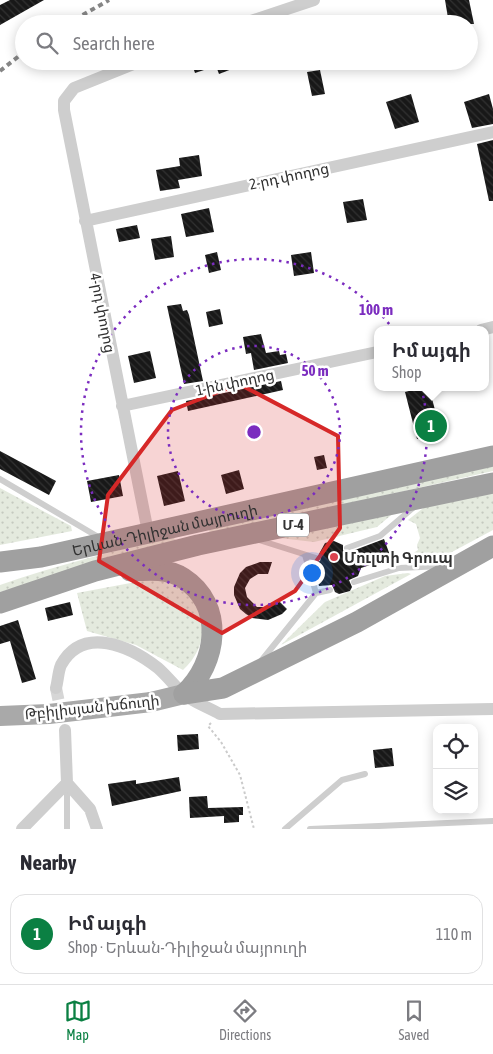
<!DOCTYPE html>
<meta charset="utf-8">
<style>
body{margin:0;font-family:"Asap Condensed","Noto Sans Armenian",sans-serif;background:#f7f7f7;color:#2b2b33}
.controls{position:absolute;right:15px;bottom:15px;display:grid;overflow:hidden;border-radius:10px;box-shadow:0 2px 12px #0003}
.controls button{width:45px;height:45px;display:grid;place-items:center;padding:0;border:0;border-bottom:1px solid #e1e1e2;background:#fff;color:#2b2b33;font:25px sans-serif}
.you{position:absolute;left:311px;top:572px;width:18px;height:18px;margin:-12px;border:4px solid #fff;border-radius:50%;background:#1a73e8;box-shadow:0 0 0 8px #1a73e833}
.badge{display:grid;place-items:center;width:32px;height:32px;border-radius:50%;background:#0b8043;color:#fff;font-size:16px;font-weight:700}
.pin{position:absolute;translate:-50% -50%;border:2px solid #fff;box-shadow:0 1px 5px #0006}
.popup{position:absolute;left:374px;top:326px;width:115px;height:65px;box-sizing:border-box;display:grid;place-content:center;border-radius:10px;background:#fff;filter:drop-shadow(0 1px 4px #0005);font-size:16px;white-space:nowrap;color:#7c7c81}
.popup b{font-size:19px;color:#2b2b33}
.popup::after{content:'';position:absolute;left:50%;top:100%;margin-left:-10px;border:10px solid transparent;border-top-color:#fff}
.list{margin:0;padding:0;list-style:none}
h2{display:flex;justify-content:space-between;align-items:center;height:65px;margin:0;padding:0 20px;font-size:21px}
h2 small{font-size:16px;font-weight:400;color:#7c7c81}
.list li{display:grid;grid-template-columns:32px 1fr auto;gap:15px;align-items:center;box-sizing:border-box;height:80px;margin:0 10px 10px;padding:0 10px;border:1px solid #e1e1e2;border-radius:15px}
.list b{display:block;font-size:19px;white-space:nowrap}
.list p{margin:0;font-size:16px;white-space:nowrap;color:#7c7c81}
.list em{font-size:16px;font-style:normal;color:#7c7c81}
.icon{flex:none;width:28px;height:28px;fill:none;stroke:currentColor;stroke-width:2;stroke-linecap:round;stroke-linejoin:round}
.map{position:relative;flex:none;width:493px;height:829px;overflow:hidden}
.search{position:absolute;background:#fff;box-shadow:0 2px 12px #0003;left:15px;right:15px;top:15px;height:55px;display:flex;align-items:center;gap:12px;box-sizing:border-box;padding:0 18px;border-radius:28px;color:#7c7c81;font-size:19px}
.sheet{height:155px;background:#fff}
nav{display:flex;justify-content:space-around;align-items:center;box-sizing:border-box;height:70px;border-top:1px solid #e1e1e2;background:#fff;font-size:14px;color:#7c7c81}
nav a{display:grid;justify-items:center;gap:2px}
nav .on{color:#0b8043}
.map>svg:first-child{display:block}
.grass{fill:url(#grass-dots)}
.building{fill:url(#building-back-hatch)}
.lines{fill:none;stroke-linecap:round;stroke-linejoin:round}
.minor-tunnel{stroke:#d6d6d6;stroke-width:12;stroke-dasharray:12 6;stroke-linecap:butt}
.path{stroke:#cbcbcb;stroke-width:2;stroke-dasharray:2.5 2.5;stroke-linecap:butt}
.service{stroke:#cecece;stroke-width:6}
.minor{stroke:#cecece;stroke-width:12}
.primary{stroke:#a9a9a9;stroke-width:20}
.trunk{stroke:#a0a0a0;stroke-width:21}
.rail{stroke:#868686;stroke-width:4;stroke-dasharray:5 4;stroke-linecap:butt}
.primary-bridge{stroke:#a9a9a9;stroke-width:20}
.marked{fill:#d62828;fill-opacity:0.2;stroke:#d62828;stroke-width:4;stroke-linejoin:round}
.ring{fill:none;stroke:#7b2cbf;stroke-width:2.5;stroke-dasharray:2.5 5}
.poi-dot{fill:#da424e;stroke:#fff;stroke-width:2}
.labels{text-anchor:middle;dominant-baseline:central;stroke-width:5;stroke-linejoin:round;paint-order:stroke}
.shield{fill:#fff;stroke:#6f6f6f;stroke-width:1}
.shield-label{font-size:14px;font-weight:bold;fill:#313131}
.street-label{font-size:15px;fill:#313131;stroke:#fff}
.poi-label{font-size:15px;font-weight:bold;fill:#313131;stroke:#fff;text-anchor:start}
.centre{fill:#7b2cbf;stroke:#fff;stroke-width:2.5}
.ring-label{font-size:15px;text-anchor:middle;font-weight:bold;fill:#7b2cbf;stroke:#fff;stroke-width:5;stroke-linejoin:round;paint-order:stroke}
</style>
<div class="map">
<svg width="493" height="829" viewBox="0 0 493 829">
<defs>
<pattern id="grass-dots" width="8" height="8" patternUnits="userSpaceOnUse" patternTransform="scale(1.25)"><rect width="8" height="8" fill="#e4eade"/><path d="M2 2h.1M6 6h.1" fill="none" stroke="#c4c9bf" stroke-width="1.8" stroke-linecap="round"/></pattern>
<pattern id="building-back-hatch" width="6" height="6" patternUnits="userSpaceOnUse" patternTransform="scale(1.25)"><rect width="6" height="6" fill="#181818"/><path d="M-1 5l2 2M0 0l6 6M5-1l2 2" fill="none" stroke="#313131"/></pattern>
</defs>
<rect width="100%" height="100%" fill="#fff"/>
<!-- grass -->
<path class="grass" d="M493,464V471L210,535L209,529Z
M0,488L71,526L72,531L0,545Z
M493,490V530L437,560L405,559L418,550L417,545L420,538L416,524L408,520L431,502Z
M402,506L377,527L314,542L271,537Z
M173,537L176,540L0,592V585C57,565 115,551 173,537Z
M408,573L411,574L281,645L325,602L385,576Z
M152,579C201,583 220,636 183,670L136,645L87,631L77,593Z"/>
<!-- building -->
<path class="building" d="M10,0H44L0,25V5Z
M445,0H469L474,24H449Z
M191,61H229L232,69L219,74L216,66L195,73Z
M320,70L325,94L312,96L307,72Z
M411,94L419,122L395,129L386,102Z
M489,94L493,109V124L472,128L464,102Z
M493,140V201H489L477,144Z
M199,155L202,176L178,180L180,188L160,191L156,170L180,166L179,158Z
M363,199L367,220L347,223L343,202Z
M209,208L214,232L186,237L181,214Z
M137,225L140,238L119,242L116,229Z
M171,236L174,257L155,260L151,239Z
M217,252L221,270L209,273L205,255Z
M311,252L314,273L294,276L291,255Z
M181,304L183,311L187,310L189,315L203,381L184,384L167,306Z
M220,309L223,324L209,327L206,312Z
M261,334L266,353L279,351L280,355L286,354L288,363L254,370L251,353L246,354L243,337Z
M150,351L156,378L134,383L128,356Z
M281,381L283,390L188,411L186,401Z
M424,387H429L441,433L417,439L405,392Z
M0,451L56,481L49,495L0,469Z
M324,455L327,468L317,470L314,457Z
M239,470L244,489L226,494L221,475Z
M178,471L185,501L164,506L157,476Z
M119,475L123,496L91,502L87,481Z
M384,539L391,558L361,568L358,576L349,580L352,587L350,591L339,594L335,592L332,585L319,586L313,563L320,561L321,557L319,554L325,543L334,541L343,545V550L347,553Z
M260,562H272L268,574H258L250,579L245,588L247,597L257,607H267L278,600L287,609L282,614L268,620L252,618L246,614L240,609L234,595V587L240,573L246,567Z
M70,602L73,615L48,621L45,608Z
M18,620L36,679L22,683L10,641L0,644V626Z
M198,734L199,749L178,751L177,735Z
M392,748L394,766L375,768L373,750Z
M179,777L181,791L112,806L108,784L136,780V784Z
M207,796L208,808L243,807V815H239V822L224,823V816L190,818L189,797Z"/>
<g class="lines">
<!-- minor-tunnel -->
<path class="minor-tunnel" d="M56,688L62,717"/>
<!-- path -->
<path class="path" d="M211,723L208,726L221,742L240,775L254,829"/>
<!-- service -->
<path class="service" d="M0,479L100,538
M259,540L316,558
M347,548L380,536L414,507
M354,582L399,568L443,566
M316,593L330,590
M261,661L316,593L305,555
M67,829V785
M285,829L342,780L365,774
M310,829L493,821"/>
<!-- minor -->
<path class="minor" d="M242,24L314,0
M141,61L74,88L64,101V110L148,532
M85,221L493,132
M481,330L493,327
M122,406L377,352
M56,688C58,681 58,672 61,665C83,625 130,646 158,668C167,676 174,685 182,693C193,702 208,707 220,714L493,709
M67,783L90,809L97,829
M22,829L67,783L65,730"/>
<!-- primary -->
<path class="primary" d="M151,702L184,694"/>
<!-- trunk -->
<g class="trunk">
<path id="s1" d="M0,562L41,557L493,456"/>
<path d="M130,571C147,570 168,568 183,578C225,605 218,663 184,694"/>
<path d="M0,603L95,571L198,545L493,483"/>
<path d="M184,694L223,688L357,622L493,546"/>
</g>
<!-- rail -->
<path class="rail" d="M67,24L109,0
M0,71L24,52"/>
<!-- primary-bridge -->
<path class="primary-bridge" d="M0,716L49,714L151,702"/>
</g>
<!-- marked area -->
<path class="marked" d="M239,384L338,436L340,528L295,591L222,633L99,561L108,495L172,410Z"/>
<!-- distance rings -->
<g class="ring">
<circle cx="254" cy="432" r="86"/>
<circle cx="254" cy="432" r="173"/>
</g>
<!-- markers -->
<circle class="poi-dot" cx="334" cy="557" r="5"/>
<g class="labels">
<!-- shield labels -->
<rect class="shield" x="277" y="513.5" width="32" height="23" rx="4"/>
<g class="shield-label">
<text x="293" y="525">Մ-4</text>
</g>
<!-- street labels -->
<g class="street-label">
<text transform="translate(289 176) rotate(-12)">2-րդ փողոց</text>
<text transform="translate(103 313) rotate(79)">4-րդ փողոց</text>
<text transform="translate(235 382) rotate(-12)">1-ին փողոց</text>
<text stroke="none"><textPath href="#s1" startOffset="168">Երևան-Դիլիջան մայրուղի</textPath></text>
<text transform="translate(92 707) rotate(-6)">Թբիլիսյան խճուղի</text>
</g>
<!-- poi labels -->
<g class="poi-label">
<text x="344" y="557">Մուլտի Գրուպ</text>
</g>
</g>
<circle cx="254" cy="432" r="8" class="centre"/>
<g class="ring-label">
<text x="376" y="315">100 m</text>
<text x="315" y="376">50 m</text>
</g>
</svg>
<div class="controls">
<button><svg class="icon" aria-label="locate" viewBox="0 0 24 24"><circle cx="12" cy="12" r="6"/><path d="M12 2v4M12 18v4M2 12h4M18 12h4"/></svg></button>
<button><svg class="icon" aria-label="layers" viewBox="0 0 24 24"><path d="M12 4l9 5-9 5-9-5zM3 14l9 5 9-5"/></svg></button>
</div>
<div class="you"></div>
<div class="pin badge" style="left:431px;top:426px">1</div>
<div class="popup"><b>Իմ այգի</b>Shop</div>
<div class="search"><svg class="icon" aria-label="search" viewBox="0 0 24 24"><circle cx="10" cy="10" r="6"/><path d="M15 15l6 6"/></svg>Search here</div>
</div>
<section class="sheet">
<h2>Nearby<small></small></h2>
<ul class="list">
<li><span class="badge">1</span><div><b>Իմ այգի</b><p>Shop · Երևան-Դիլիջան մայրուղի</p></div><em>110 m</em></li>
</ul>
</section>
<nav>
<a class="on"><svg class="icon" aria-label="map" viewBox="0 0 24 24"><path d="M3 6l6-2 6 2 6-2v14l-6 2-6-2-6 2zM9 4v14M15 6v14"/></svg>Map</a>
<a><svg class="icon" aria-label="directions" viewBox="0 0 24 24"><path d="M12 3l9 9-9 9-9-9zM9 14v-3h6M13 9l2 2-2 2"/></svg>Directions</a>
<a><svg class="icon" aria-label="saved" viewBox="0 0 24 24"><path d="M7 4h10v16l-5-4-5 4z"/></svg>Saved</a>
</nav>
